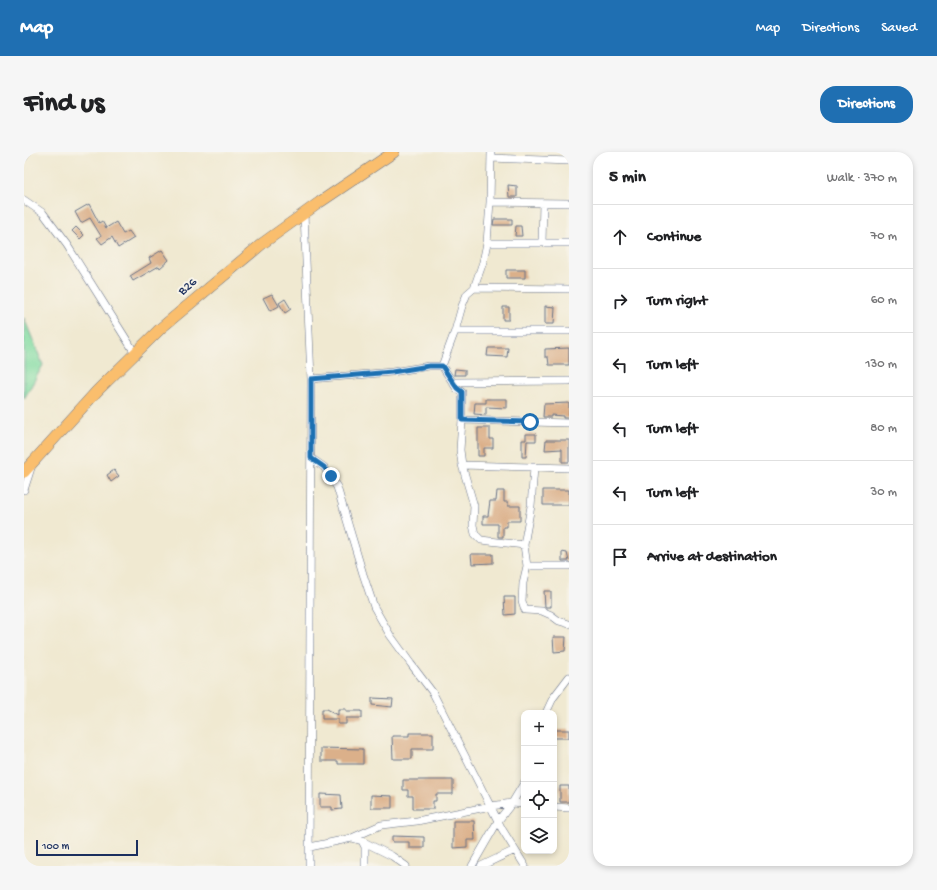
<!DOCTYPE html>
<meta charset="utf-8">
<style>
body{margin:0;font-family:"Gochi Hand",sans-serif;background:#f6f6f6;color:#202124}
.controls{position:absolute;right:12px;bottom:12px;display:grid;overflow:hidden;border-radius:8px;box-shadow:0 2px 6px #0003}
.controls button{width:36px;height:36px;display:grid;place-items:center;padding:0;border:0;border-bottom:1px solid #e0e0e0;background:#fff;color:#202124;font:20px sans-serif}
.scale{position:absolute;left:12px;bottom:10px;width:102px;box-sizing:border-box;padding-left:4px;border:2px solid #1b2f5e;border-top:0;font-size:11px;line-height:14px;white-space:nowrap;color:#1b2f5e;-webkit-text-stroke:3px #f7f3e8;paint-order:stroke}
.stop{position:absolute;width:12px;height:12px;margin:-9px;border:3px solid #1f6fb2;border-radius:50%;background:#fff}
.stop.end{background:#1f6fb2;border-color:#fff;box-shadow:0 1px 4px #0008}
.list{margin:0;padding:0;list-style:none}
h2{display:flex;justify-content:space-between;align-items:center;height:52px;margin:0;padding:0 16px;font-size:17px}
h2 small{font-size:13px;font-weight:400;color:#757577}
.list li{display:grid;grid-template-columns:26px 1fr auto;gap:12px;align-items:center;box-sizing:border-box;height:64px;padding:0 16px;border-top:1px solid #e0e0e0}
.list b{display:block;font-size:15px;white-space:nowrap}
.list em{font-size:13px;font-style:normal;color:#757577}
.icon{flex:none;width:22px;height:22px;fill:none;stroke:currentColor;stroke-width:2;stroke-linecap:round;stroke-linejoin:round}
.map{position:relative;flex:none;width:545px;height:714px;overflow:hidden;border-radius:16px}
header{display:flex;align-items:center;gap:24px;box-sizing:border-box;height:56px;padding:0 20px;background:#1f6fb2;color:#fff}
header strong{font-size:19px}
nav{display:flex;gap:22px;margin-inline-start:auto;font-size:14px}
.intro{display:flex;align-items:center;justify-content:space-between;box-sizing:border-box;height:96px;padding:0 24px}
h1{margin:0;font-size:28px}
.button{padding:10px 18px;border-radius:16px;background:#1f6fb2;color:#fff;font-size:14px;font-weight:700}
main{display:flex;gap:24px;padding:0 24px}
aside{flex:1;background:#fff;border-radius:16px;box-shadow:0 2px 6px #0003}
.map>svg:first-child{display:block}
.green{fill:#81dca2;stroke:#4e8680}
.building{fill:#dbb08a}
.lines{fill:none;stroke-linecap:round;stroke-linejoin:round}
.minor-casing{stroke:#667086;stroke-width:8}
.trunk-casing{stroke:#667086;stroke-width:12}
.minor{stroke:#fff;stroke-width:7}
.trunk{stroke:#fabe6d;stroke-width:11}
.route{stroke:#1f6fb2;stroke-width:5}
.labels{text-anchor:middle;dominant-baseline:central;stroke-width:4;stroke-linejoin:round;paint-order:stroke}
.street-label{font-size:13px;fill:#1b2f5e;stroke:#f7f3e8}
</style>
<header>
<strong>Map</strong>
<nav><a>Map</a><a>Directions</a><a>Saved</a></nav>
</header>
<div class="intro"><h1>Find us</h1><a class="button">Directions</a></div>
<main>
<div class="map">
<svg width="545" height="714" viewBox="0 0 545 714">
<rect width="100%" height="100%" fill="#f7f3e8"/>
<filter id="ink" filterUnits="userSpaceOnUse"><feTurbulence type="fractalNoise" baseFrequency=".025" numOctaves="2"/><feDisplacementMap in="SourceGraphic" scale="8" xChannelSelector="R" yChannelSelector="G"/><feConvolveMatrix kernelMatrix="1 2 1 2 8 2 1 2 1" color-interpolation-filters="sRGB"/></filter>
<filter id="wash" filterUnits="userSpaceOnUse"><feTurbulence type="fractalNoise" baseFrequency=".012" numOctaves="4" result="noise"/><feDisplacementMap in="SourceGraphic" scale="16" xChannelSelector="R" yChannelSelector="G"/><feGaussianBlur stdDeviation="0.9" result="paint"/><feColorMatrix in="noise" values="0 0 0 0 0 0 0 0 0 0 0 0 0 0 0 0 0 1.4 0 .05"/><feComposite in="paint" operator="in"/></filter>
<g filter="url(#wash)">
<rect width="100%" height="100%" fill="#f0e9d1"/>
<!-- green -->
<path class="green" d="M0,166L19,213L0,247Z"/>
<g id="blocks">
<!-- building -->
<path class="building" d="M484,33L493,34V45H485Z
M65,52L75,71L78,69L82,76L92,70L99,82L105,79L110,86L94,96L88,85L78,92L73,86L77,84L66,66L57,71L51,60Z
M470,67H488V73H469Z
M492,74H497L498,84H491Z
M52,75L60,83L56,87L48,79Z
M138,98L145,108L136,116L135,114L109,129L106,124L127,111L125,106Z
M482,118H501V126H482Z
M248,142L255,154L246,159L239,146Z
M261,147L267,157L261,161L255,151Z
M521,154L531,155L530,172H521Z
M479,155H485V168H479Z
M464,196H484L483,205L463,204Z
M545,196V213H525L524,205H521V197Z
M431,217L441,218V223H430Z
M462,247H483V256L462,255V263L450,262L451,251H462Z
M545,251V266H539V264L527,263V265H519L520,252Z
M454,276H466V287H469V296H460V304H454Z
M502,282H512V289H503L502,305H498V288H502Z
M522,288H545V310H538V297L521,298Z
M90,318L95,324L87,330L83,323Z
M519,338H545V353H519Z
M473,339H480V350H484V354H496V369H483V375H479V385H474V372H459V364H464L466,349H472Z
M538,400L543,401L545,409H538Z
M447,402H469V411L448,412Z
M520,439H527V455H521Z
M480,445H491V462L481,463Z
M529,485H542L541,499L530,500Z
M348,546L369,547L368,555L348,553Z
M298,557H303L314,563V557H322V559H338V566H322V572H314V567H298Z
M530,578H545V586H530Z
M385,581H409V597H388V607H369L368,584H385Z
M297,596L339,597V612H314V609H297Z
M379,628H429V642H412V649H409V657H389V644H384V638H379Z
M536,634H545V650H536Z
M296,642L317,643L318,657L308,658V655H296Z
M347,643L368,644V656H347Z
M429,669H450L451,688H443V695L429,696Z
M368,684L400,685V696H385V690H368Z"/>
</g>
</g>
<g filter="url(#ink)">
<use href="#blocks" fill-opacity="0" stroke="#667086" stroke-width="1"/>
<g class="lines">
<defs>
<path id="minor" d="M0,5L3,0
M467,6L545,9
M0,48L19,61L43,93L111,201
M466,50L545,51
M280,61L287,227L285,714
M463,91H545
M518,91L519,51
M450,136L545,137
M431,179H545
M418,214L433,237L438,240V268L436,298L438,313L450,354L449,373L451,382L457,388L500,393
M287,227L368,220L405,214H418L431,179L438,154L443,142L450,136L459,110L463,91L466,50L467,0
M430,230L545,229
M438,268L545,271
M287,306L300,315L313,335L339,422L350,455L366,483L387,512L409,541L478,677L501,714
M438,313L545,316
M510,316L507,354L500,393L503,414L499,431L498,449L501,458L518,459L527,463L535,469L545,472
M0,338L8,313
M503,414H545
M522,561L529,546L545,525
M530,655L545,656
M328,686L357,673L393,669L467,654L488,651L500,652
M338,689L368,704L382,714
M286,695L328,686L338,689L341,695V714
M448,714L474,669L488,651L500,631
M457,714L491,698
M542,714L545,713"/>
<path id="trunk" d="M0,320L73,239L137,176L239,91L296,50L370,0"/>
</defs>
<!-- minor casing -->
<use href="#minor" class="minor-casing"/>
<!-- trunk casing -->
<use href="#trunk" class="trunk-casing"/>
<!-- minor -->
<use href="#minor" class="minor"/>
<!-- trunk -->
<use href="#trunk" class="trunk"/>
</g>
</g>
<g class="lines" filter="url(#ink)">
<!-- route -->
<path class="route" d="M307,324L300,315L287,306V227L368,220L405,214H418L433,236L438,240V268L506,270"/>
</g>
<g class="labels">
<!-- street labels -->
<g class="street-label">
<text transform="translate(164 135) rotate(-40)">B26</text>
</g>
</g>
</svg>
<div class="controls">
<button>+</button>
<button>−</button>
<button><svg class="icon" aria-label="locate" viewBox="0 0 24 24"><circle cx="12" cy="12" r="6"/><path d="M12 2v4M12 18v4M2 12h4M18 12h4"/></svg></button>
<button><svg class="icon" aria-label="layers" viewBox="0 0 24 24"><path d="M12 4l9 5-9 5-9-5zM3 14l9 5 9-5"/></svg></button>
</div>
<div class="scale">100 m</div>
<div class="stop" style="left:506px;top:270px"></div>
<div class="stop end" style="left:307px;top:324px"></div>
</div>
<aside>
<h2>5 min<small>Walk · 370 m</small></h2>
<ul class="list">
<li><svg class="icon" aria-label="ahead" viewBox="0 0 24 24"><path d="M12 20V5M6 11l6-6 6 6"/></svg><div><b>Continue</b></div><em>70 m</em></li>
<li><svg class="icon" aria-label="right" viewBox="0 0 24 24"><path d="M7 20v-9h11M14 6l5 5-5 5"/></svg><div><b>Turn right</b></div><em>60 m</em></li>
<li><svg class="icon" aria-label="left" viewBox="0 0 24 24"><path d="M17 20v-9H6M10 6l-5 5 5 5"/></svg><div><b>Turn left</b></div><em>130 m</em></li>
<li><svg class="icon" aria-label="left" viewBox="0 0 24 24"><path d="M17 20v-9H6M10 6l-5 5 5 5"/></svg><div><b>Turn left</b></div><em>80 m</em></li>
<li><svg class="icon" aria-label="left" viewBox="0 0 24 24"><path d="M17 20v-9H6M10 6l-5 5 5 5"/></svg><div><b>Turn left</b></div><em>30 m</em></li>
<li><svg class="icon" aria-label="arrive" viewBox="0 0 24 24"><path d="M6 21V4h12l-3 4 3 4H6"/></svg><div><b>Arrive at destination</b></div></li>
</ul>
</aside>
</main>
